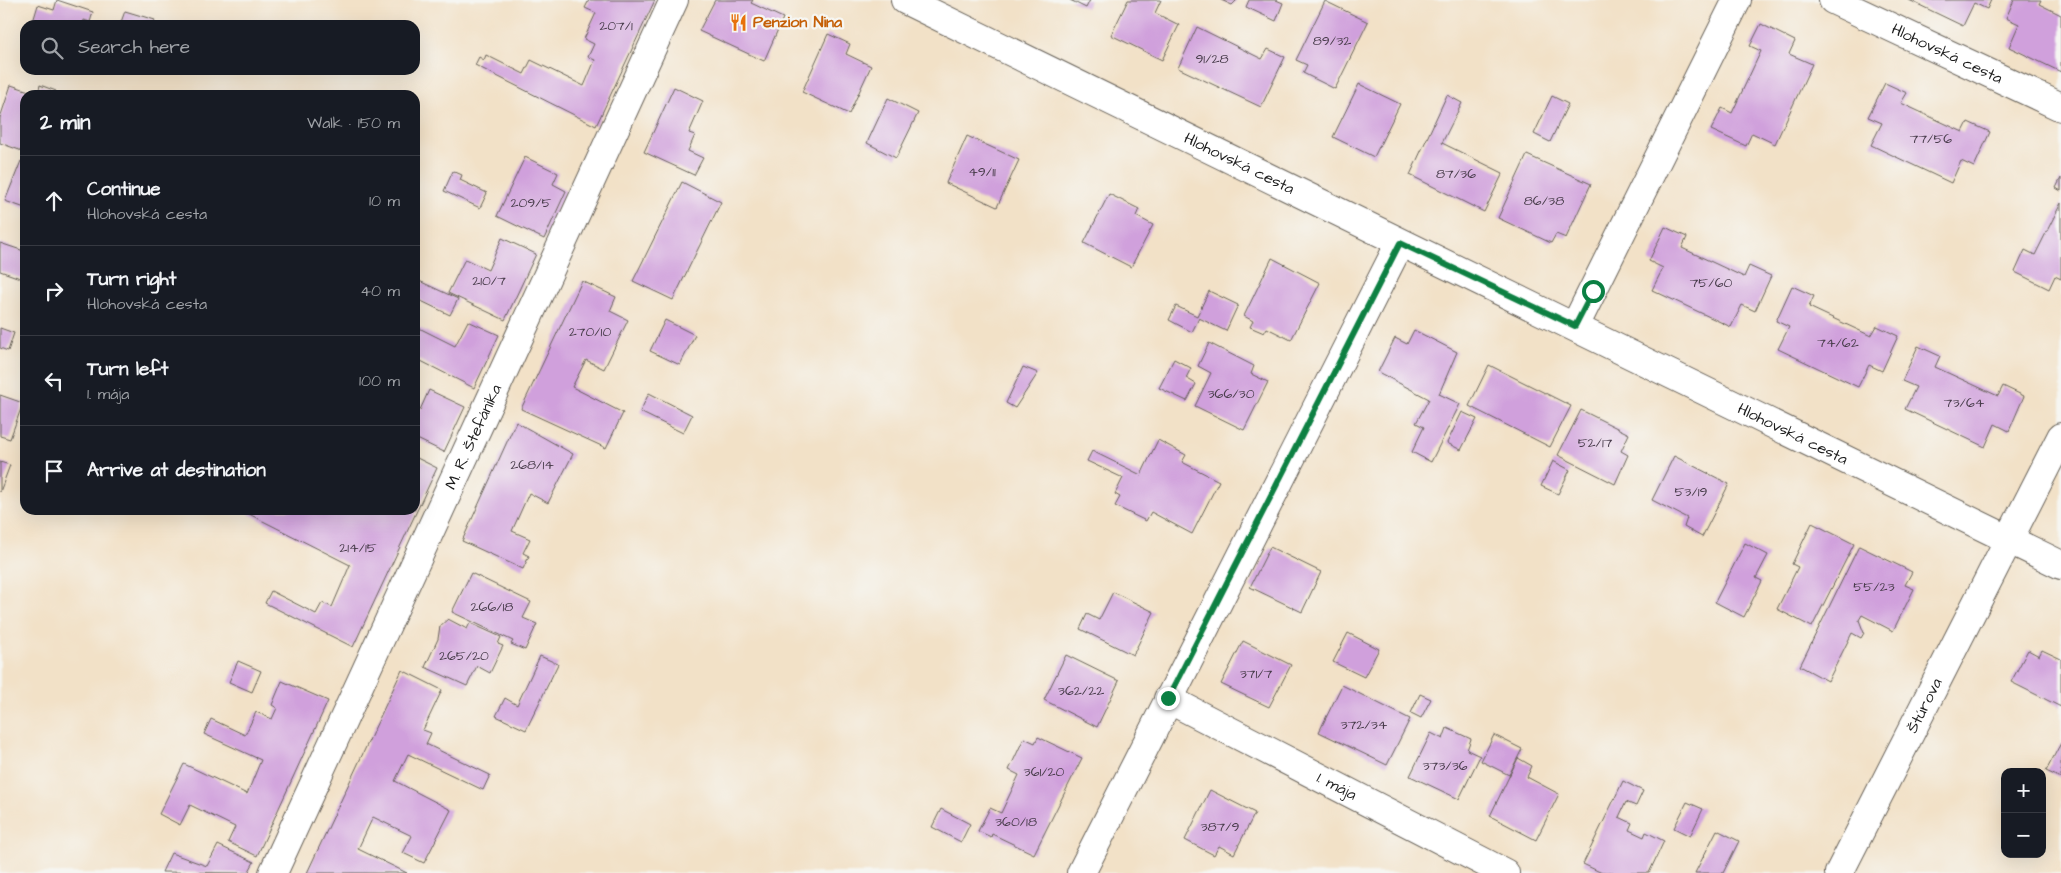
<!DOCTYPE html>
<meta charset="utf-8">
<style>
body{margin:0;font-family:"Architects Daughter",sans-serif;background:#20242c;color:#f1f3f6}
.controls{position:absolute;right:15px;bottom:15px;display:grid;overflow:hidden;border-radius:10px;box-shadow:0 5px 20px #0002}
.controls button{width:45px;height:45px;display:grid;place-items:center;padding:0;border:0;border-bottom:1px solid #363941;background:#171b24;color:#f1f3f6;font:25px sans-serif}
.stop{position:absolute;width:15px;height:15px;margin:-11px;border:4px solid #0b8043;border-radius:50%;background:#fff}
.stop.end{background:#0b8043;border-color:#fff;box-shadow:0 1px 5px #0008}
.list{margin:0;padding:0;list-style:none}
h2{display:flex;justify-content:space-between;align-items:center;height:65px;margin:0;padding:0 20px;font-size:21px}
h2 small{font-size:16px;font-weight:400;color:#9ea1a6}
.list li{display:grid;grid-template-columns:32px 1fr auto;gap:15px;align-items:center;box-sizing:border-box;height:90px;padding:0 20px;border-top:1px solid #363941}
.list b{display:block;font-size:19px;white-space:nowrap}
.list p{margin:0;font-size:16px;white-space:nowrap;color:#9ea1a6}
.list em{font-size:16px;font-style:normal;color:#9ea1a6}
.icon{flex:none;width:28px;height:28px;fill:none;stroke:currentColor;stroke-width:2;stroke-linecap:round;stroke-linejoin:round}
.map{position:relative;flex:none;width:2061px;height:873px;overflow:hidden}
.search{position:absolute;background:#171b24;box-shadow:0 5px 20px #0002;left:20px;top:20px;width:400px;height:55px;display:flex;align-items:center;gap:12px;box-sizing:border-box;padding:0 18px;border-radius:15px;color:#9ea1a6;font-size:19px}
.panel{position:absolute;background:#171b24;box-shadow:0 5px 20px #0002;left:20px;top:90px;width:400px;height:425px;border-radius:15px}
.map>svg:first-child{display:block}
.building{fill:#d0a0dc}
.lines{fill:none;stroke-linecap:round;stroke-linejoin:round}
.minor-casing{stroke:#676158;stroke-width:30}
.minor{stroke:#fff;stroke-width:28}
.route{stroke:#0b8043;stroke-width:6}
.labels{text-anchor:middle;dominant-baseline:central;stroke-width:4.5;stroke-linejoin:round;paint-order:stroke}
.number-label{font-size:14px;fill:#493d4c}
.food-label{font-size:16px;font-weight:bold;fill:#c56008;stroke:#f6f6f2;text-anchor:start}
.street-label{font-size:16px;fill:#1c1c1c;stroke:#f6f6f2}
</style>
<div class="map">
<svg width="2061" height="873" viewBox="0 0 2061 873">
<rect width="100%" height="100%" fill="#f6f6f2"/>
<filter id="ink" filterUnits="userSpaceOnUse"><feTurbulence type="fractalNoise" baseFrequency=".02" numOctaves="2"/><feDisplacementMap in="SourceGraphic" scale="10" xChannelSelector="R" yChannelSelector="G"/><feConvolveMatrix kernelMatrix="1 2 1 2 8 2 1 2 1" color-interpolation-filters="sRGB"/></filter>
<filter id="wash" filterUnits="userSpaceOnUse"><feTurbulence type="fractalNoise" baseFrequency=".0096" numOctaves="4" result="noise"/><feDisplacementMap in="SourceGraphic" scale="20" xChannelSelector="R" yChannelSelector="G"/><feGaussianBlur stdDeviation="1.12" result="paint"/><feColorMatrix in="noise" values="0 0 0 0 0 0 0 0 0 0 0 0 0 0 0 0 0 1.4 0 .05"/><feComposite in="paint" operator="in"/></filter>
<g filter="url(#wash)">
<rect width="100%" height="100%" fill="#f2e1c7"/>
<g id="blocks">
<!-- building -->
<path class="building" d="M57,0L93,12L90,22L84,20L83,25H32L38,5L54,10Z
M589,0H655L596,126L475,65L479,57L484,60L486,55L524,74L531,60L584,86L595,60L588,57L594,44L584,39L596,13L585,8Z
M715,0H753L751,3L783,18L764,61L699,31Z
M1070,0H1090L1086,8Z
M1128,0H1161L1155,13L1179,25L1162,60L1111,35Z
M1221,0H1237L1232,5Z
M1249,0H1276L1283,3L1276,21L1246,7Z
M1909,0H1991L1987,9L1974,3L1963,26Z
M2014,0H2041L2039,4L2061,15V72L2009,47L2019,24L2006,18Z
M1325,1L1368,22L1335,89L1303,73L1307,65L1296,60Z
M125,11L155,20L154,25H120Z
M1761,24L1795,41L1789,54L1812,64L1775,144L1752,133L1746,146L1711,130L1722,108L1732,113L1761,51L1750,46Z
M1197,27L1262,59L1268,49L1285,57L1261,107L1178,68Z
M828,34L850,44L846,54L871,66L849,114L802,92Z
M1885,83L1907,93L1901,103L1963,132L1968,122L1990,132L1974,167L1961,161L1951,183L1871,145L1882,123L1868,117Z
M1359,84L1400,104L1374,157L1333,137Z
M11,85L38,94L40,85L56,91L55,95H25V152L0,143V118Z
M674,87L703,101L689,133L695,135L688,151L703,158L694,175L644,152Z
M1447,95L1462,103L1442,143L1503,173L1484,212L1410,175Z
M1552,96L1568,104L1550,142L1534,134Z
M888,98L918,113L896,158L867,143Z
M967,136L1019,160L997,207L946,183Z
M1527,155L1591,184L1566,238L1556,234L1551,243L1498,218Z
M525,157L558,173L553,184L566,191L544,239L497,216Z
M21,161L25,163V208L5,201Z
M453,171L462,175L460,180L487,193L480,208L444,191Z
M2061,178V191L2056,188Z
M682,182L721,202L673,300L633,281Z
M1109,194L1139,209L1136,216L1153,225L1131,267L1084,243Z
M2061,203V279L2055,276L2049,289L2015,272L2025,250L2035,255Z
M1665,227L1687,237L1682,248L1744,277L1749,266L1771,276L1755,311L1742,305L1731,327L1652,290L1663,268L1649,261Z
M502,238L536,254L505,320L448,293L465,259L488,270Z
M0,243L24,251L23,279L0,271Z
M1272,258L1320,283L1291,340L1267,328L1264,333L1250,327L1253,321L1244,316Z
M415,279L458,299L450,315L415,298Z
M582,281L616,297L610,311L628,320L604,369L586,360L572,387L623,413L606,448L521,409Z
M1792,286L1814,296L1809,307L1871,336L1877,326L1898,336L1882,371L1869,365L1858,387L1778,349L1789,327L1776,321Z
M1209,291L1238,305L1226,331L1199,318L1192,332L1169,320L1176,306L1197,316Z
M665,320L695,335L680,365L650,351Z
M468,321L499,335L474,388L415,358V326L455,346Z
M0,328L14,333L8,351L0,348Z
M1414,330L1457,352L1439,394L1460,404L1431,462L1412,452L1424,427L1416,423L1429,399L1378,372L1395,338L1407,344Z
M1209,343L1254,366L1251,374L1268,382L1244,430L1195,406L1211,373L1198,366Z
M1918,346L1940,356L1935,367L1998,396L2003,386L2024,396L2009,431L1995,424L1985,447L1905,409L1916,387L1902,381Z
M1174,359L1191,368L1186,378L1196,384L1187,401L1159,388Z
M1489,365L1571,406L1550,447L1469,406Z
M1023,367L1038,373L1015,408L1006,403Z
M429,390L465,407L444,452L415,438V408L420,410Z
M649,393L692,415L683,433L640,412Z
M0,395L23,403L10,439L0,436Z
M1581,410L1629,434L1621,451L1628,455L1615,484L1558,455Z
M1462,412L1477,419L1461,450L1447,443Z
M516,422L573,454L548,503L529,493L512,531L530,539L523,553L529,556L523,569L462,541Z
M1158,440L1186,455L1182,462L1219,481L1192,534L1151,512L1146,521L1115,506L1120,497L1115,494L1123,478L1087,461L1092,451L1141,475Z
M1674,456L1729,484L1702,537L1684,527L1687,518L1652,500Z
M415,457L437,468L353,647L265,603L271,591L316,614L322,603L332,607L350,565L249,514L251,510H415Z
M1553,461L1570,470L1558,494L1541,486Z
M0,462L10,465L0,492Z
M1812,523L1854,544L1812,627L1777,609L1798,567L1792,564Z
M1745,543L1768,555L1756,578L1762,581L1744,617L1715,602Z
M1859,546L1912,572L1905,585L1914,589L1893,631L1862,615L1859,620L1864,633L1861,638L1852,633L1828,681L1800,666Z
M1270,547L1321,572L1302,612L1250,587Z
M471,573L531,602L523,618L537,624L525,650L511,644L513,641L452,612Z
M1113,592L1154,612L1133,655L1080,629L1087,614L1099,620Z
M448,619L467,629L470,623L501,637L498,644L503,646L490,673L477,666L467,686L425,667L438,639L440,626Z
M1348,633L1379,649L1364,677L1333,662Z
M1243,641L1291,665L1269,707L1221,684Z
M2028,650L2039,656L2042,650L2061,659V707L2011,682Z
M1066,655L1119,681L1097,727L1044,700Z
M540,656L558,664L526,730L496,716L505,698L517,705Z
M238,661L261,671L252,692L229,682Z
M402,670L442,690L423,730L431,733L426,744L490,775L483,790L408,754L395,781L451,810L424,863L403,853L412,836L373,817L358,849L407,873H307Z
M282,681L328,701L257,856L228,842L235,827L190,805L180,825L159,814L184,764L247,794L261,760L204,734L211,719L245,735L256,712L272,719L277,708L272,705Z
M1342,685L1410,719L1387,765L1319,732Z
M1420,694L1431,699L1421,718L1411,713Z
M1447,728L1471,739L1467,750L1480,756L1459,799L1410,776L1431,733L1443,739Z
M1494,735L1522,749L1509,775L1481,761Z
M1038,737L1082,758L1034,854L992,834L991,837L978,831L990,808L1001,813L1019,775L1009,770L1024,738L1035,743Z
M2061,743V778L2046,771Z
M1518,758L1532,766L1527,777L1559,794L1536,840L1490,816Z
M1623,781L1643,791L1636,806L1626,802L1619,817L1632,823L1629,830L1644,837L1646,832L1664,841L1649,873H1602L1583,864Z
M1210,790L1255,813L1234,854L1219,846L1214,855L1185,840Z
M1687,802L1703,809L1690,836L1674,828Z
M941,809L970,824L961,842L932,827Z
M1717,830L1739,841L1723,873H1695Z
M218,845L254,862L248,873L162,872L171,853L207,866Z"/>
</g>
</g>
<g filter="url(#ink)">
<use href="#blocks" fill-opacity="0" stroke="#676158" stroke-width="1"/>
<g class="lines">
<defs>
<g id="minor">
<path id="s1" d="M905,0L2061,565"/>
<path id="s2" d="M1833,0L2061,107"/>
<path d="M1575,326L1737,0"/>
<path id="s3" d="M1168,699L1505,873"/>
<path id="s4" d="M273,873L674,0"/>
<path d="M1081,873L1400,243"/>
<path id="s5" d="M1839,873L2061,437"/>
</g>
</defs>
<!-- minor casing -->
<use href="#minor" class="minor-casing"/>
<!-- minor -->
<use href="#minor" class="minor"/>
</g>
</g>
<g class="lines" filter="url(#ink)">
<!-- route -->
<path class="route" d="M1168,698L1400,243L1575,326L1593,291"/>
</g>
<!-- icons -->
<defs>
<symbol id="restaurant-bare" viewBox="-9 -9 18 18"><path d="M-5-6h1v4h1v-4h1v4h1v-4h1v5L-1.5 .5V6h-2V.5L-5-1ZM5-6V6H3V1.5H1.5Q1.5-4 5-6Z" fill="#e8710a" stroke="#f6f6f2" stroke-width="2.5" paint-order="stroke"/></symbol>
</defs>
<g fill-rule="evenodd">
<use href="#restaurant-bare" x="726" y="10" width="25" height="25"/>
</g>
<g class="labels">
<!-- number labels -->
<g class="number-label">
<text x="616" y="26">207/1</text>
<text x="1332" y="41">89/32</text>
<text x="1212" y="59">91/28</text>
<text x="1931" y="139">77/56</text>
<text x="982" y="172">49/11</text>
<text x="1456" y="174">87/36</text>
<text x="1544" y="201">86/38</text>
<text x="531" y="203">209/5</text>
<text x="489" y="281">210/7</text>
<text x="1711" y="283">75/60</text>
<text x="590" y="332">270/10</text>
<text x="1838" y="343">74/62</text>
<text x="1231" y="394">366/30</text>
<text x="1964" y="403">73/64</text>
<text x="1595" y="443">52/17</text>
<text x="532" y="465">268/14</text>
<text x="1691" y="492">53/19</text>
<text x="358" y="548">214/15</text>
<text x="1874" y="587">55/23</text>
<text x="492" y="607">266/18</text>
<text x="464" y="656">265/20</text>
<text x="1256" y="674">371/7</text>
<text x="1081" y="691">362/22</text>
<text x="1364" y="725">372/34</text>
<text x="1445" y="766">373/36</text>
<text x="1044" y="772">361/20</text>
<text x="1016" y="822">360/18</text>
<text x="1220" y="827">387/9</text>
</g>
<!-- food labels -->
<g class="food-label">
<text x="753" y="22">Penzion Nina</text>
</g>
<!-- street labels -->
<g class="street-label">
<text stroke="none"><textPath href="#s2" startOffset="126">Hlohovská cesta</textPath></text>
<text stroke="none"><textPath href="#s1" startOffset="372">Hlohovská cesta</textPath></text>
<text stroke="none"><textPath href="#s1" startOffset="988">Hlohovská cesta</textPath></text>
<text stroke="none"><textPath href="#s4" startOffset="480">M. R. Štefánika</textPath></text>
<text stroke="none"><textPath href="#s5" startOffset="188">Štúrova</textPath></text>
<text stroke="none"><textPath href="#s3" startOffset="190">1. mája</textPath></text>
</g>
</g>
</svg>
<div class="controls">
<button>+</button>
<button>−</button>
</div>
<div class="stop" style="left:1593px;top:291px"></div>
<div class="stop end" style="left:1168px;top:698px"></div>
<div class="search"><svg class="icon" aria-label="search" viewBox="0 0 24 24"><circle cx="10" cy="10" r="6"/><path d="M15 15l6 6"/></svg>Search here</div>
<section class="panel">
<h2>2 min<small>Walk · 150 m</small></h2>
<ul class="list">
<li><svg class="icon" aria-label="ahead" viewBox="0 0 24 24"><path d="M12 20V5M6 11l6-6 6 6"/></svg><div><b>Continue</b><p>Hlohovská cesta</p></div><em>10 m</em></li>
<li><svg class="icon" aria-label="right" viewBox="0 0 24 24"><path d="M7 20v-9h11M14 6l5 5-5 5"/></svg><div><b>Turn right</b><p>Hlohovská cesta</p></div><em>40 m</em></li>
<li><svg class="icon" aria-label="left" viewBox="0 0 24 24"><path d="M17 20v-9H6M10 6l-5 5 5 5"/></svg><div><b>Turn left</b><p>1. mája</p></div><em>100 m</em></li>
<li><svg class="icon" aria-label="arrive" viewBox="0 0 24 24"><path d="M6 21V4h12l-3 4 3 4H6"/></svg><div><b>Arrive at destination</b></div></li>
</ul>
</section>
</div>
